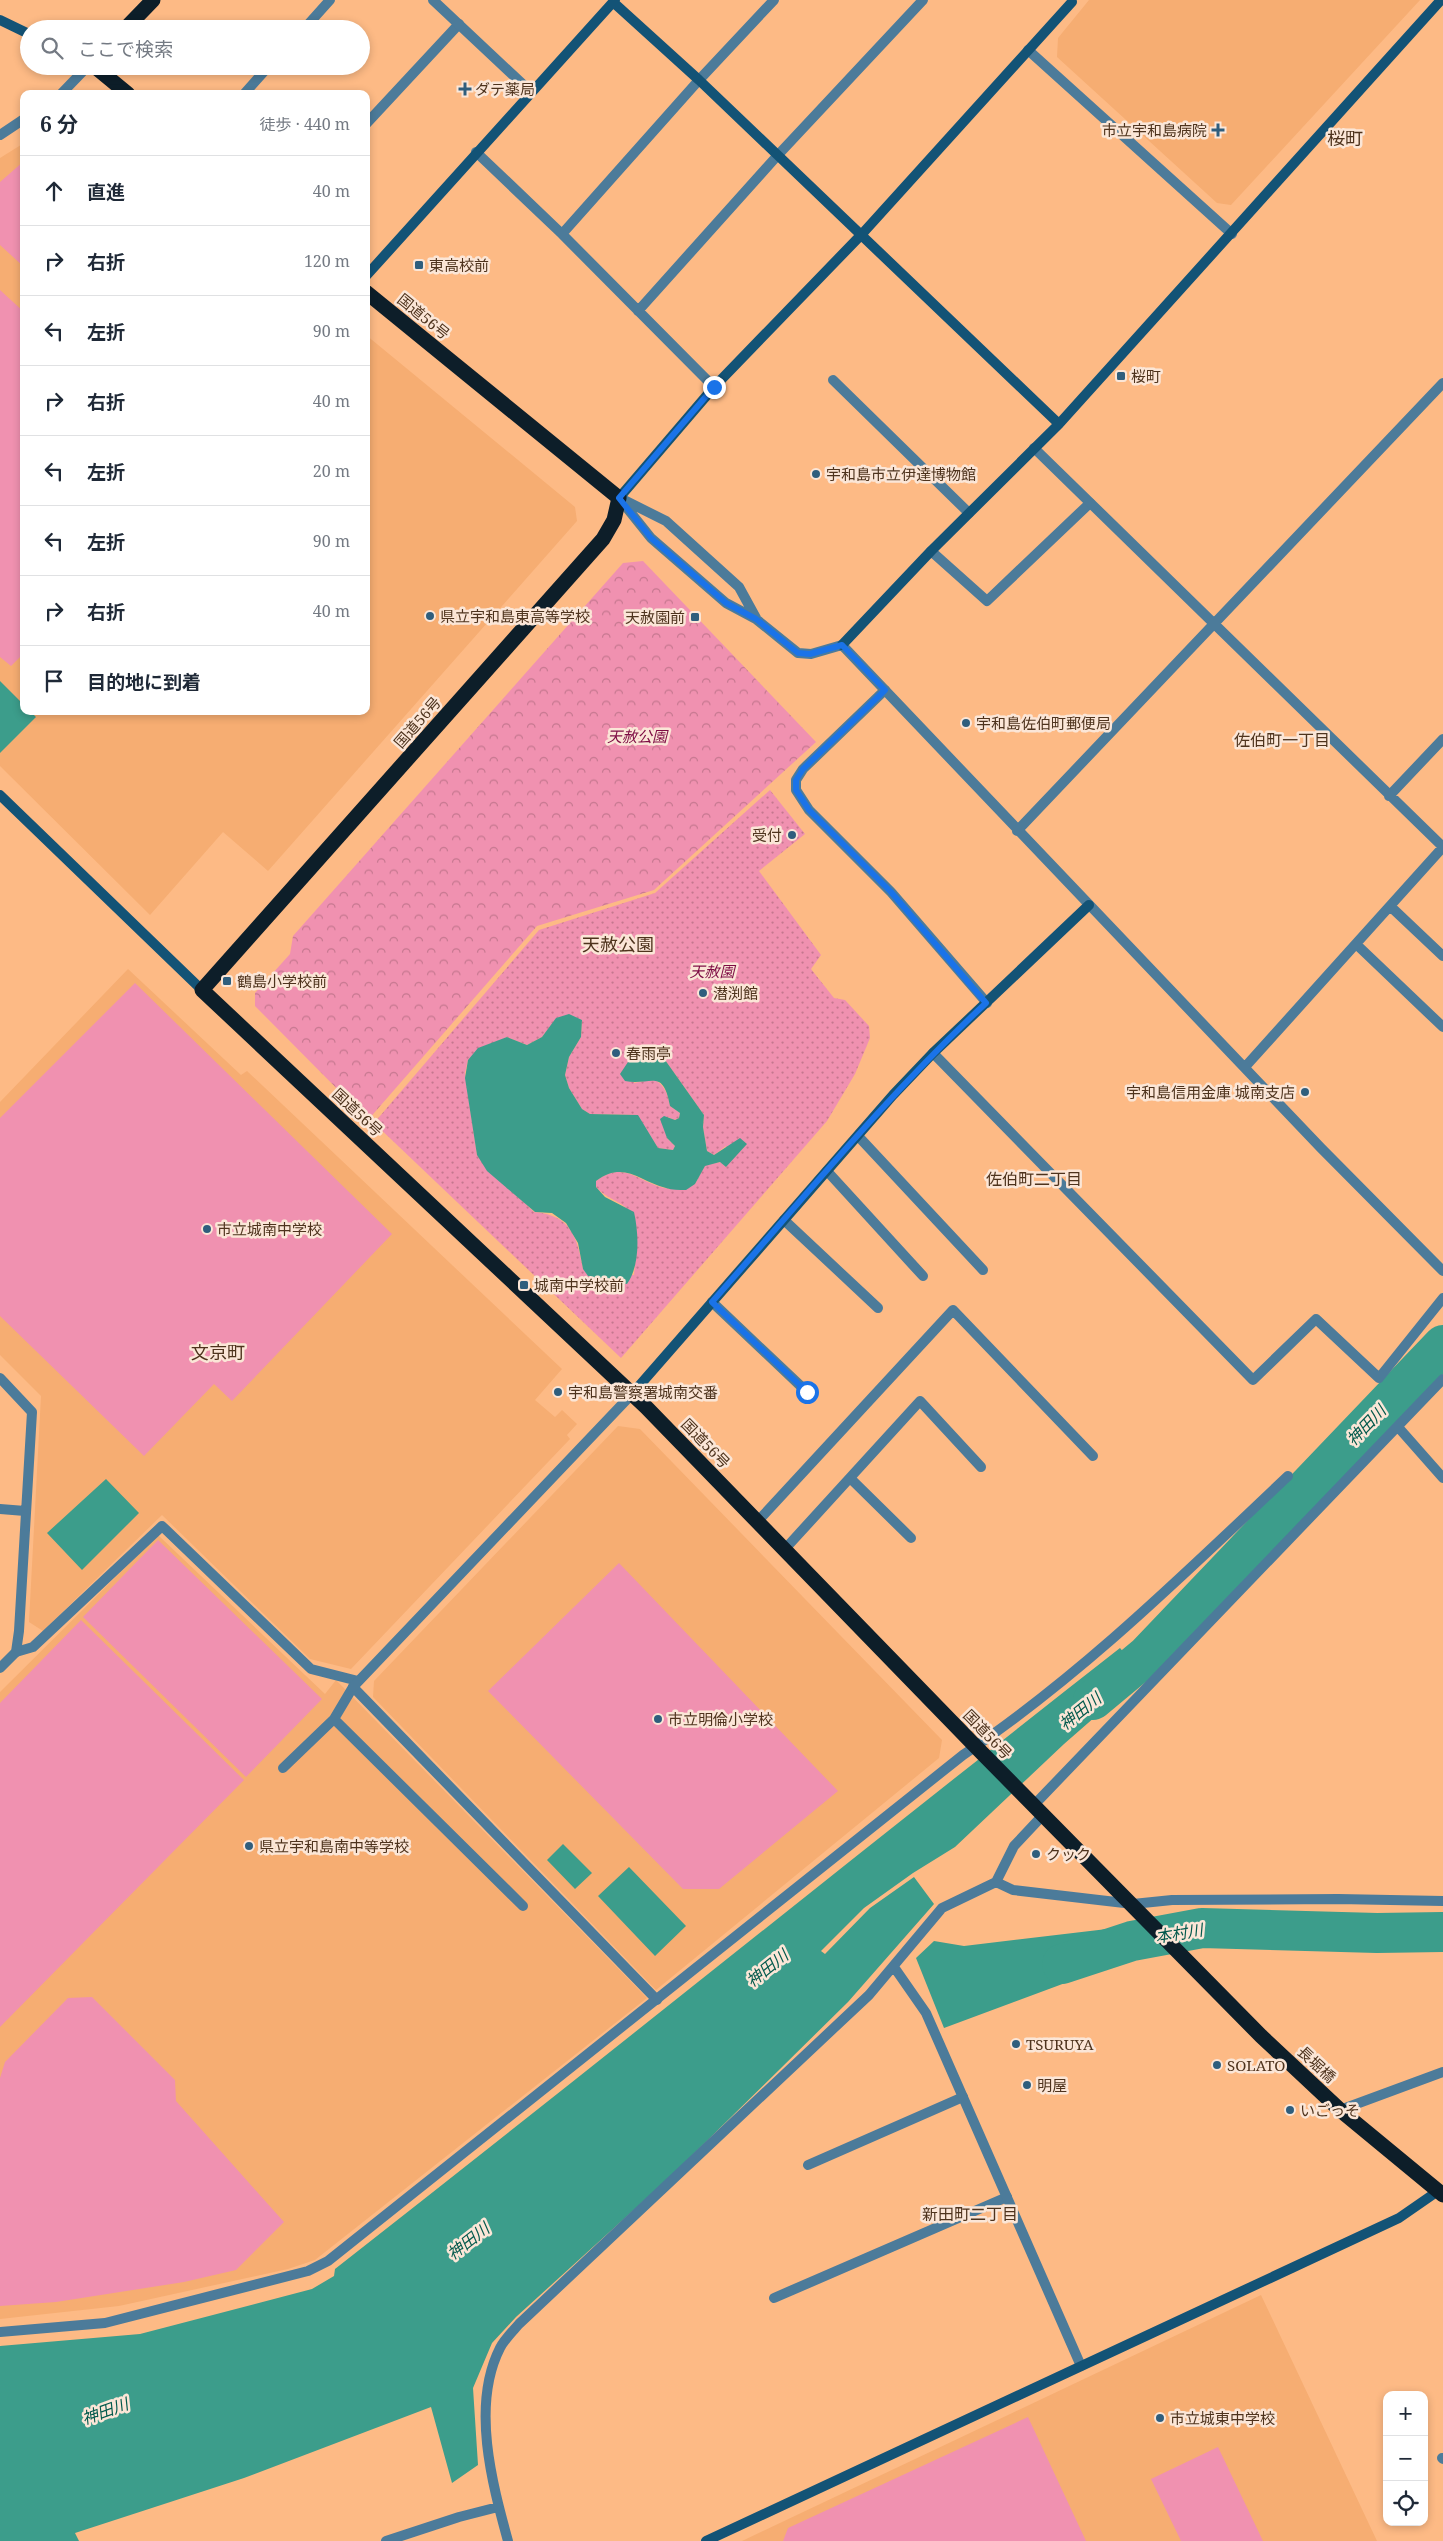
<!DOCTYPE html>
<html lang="ja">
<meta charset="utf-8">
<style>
body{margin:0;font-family:"Noto Serif","Noto Sans JP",serif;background:#f6f6f7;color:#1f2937}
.controls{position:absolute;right:15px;bottom:15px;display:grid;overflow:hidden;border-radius:10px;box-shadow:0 2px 8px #0003}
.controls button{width:45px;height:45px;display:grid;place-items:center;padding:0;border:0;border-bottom:1px solid #e0e1e3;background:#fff;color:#1f2937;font:25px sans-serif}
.stop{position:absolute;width:15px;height:15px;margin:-11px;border:4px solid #1a73e8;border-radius:50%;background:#fff}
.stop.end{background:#1a73e8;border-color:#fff;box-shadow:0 1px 5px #0008}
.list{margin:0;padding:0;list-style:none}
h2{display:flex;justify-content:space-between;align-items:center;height:65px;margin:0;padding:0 20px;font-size:21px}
h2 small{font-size:16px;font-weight:400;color:#747a83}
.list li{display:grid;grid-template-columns:32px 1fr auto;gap:15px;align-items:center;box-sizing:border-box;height:70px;padding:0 20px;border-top:1px solid #e0e1e3}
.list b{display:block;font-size:19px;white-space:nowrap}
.list em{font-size:16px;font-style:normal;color:#747a83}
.icon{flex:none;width:28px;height:28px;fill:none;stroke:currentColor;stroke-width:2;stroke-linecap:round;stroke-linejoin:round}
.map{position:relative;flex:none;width:1443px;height:2541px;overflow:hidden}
.search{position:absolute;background:#fff;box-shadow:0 2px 8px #0003;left:20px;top:20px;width:350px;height:55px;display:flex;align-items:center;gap:12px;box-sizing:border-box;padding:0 18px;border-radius:28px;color:#747a83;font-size:19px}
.panel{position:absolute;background:#fff;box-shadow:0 2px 8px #0003;left:20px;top:90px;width:350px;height:625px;border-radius:10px}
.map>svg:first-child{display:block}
.built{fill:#f6ad72}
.grass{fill:#f091b0}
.park{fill:url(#park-crowns)}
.garden{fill:url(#garden-dots);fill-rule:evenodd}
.water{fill:#3c9d8b}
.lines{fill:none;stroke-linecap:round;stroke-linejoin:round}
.river{stroke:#3c9d8b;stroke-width:40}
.lane{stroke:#4c7b9a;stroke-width:10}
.street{stroke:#4c7b9a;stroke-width:10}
.secondary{stroke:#135376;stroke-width:10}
.highway{stroke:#0d1e29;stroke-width:15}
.route{stroke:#1a73e8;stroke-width:6}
.poi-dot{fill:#2f5e7d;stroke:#fbe6d7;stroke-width:2}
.labels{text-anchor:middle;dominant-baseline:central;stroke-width:5;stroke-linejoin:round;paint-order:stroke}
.poi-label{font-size:15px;fill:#4e331d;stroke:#fbe6d7;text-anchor:start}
.street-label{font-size:15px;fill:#4e331d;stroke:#fbe6d7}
.park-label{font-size:15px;font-style:italic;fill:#7d0b43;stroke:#fbe6d7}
.neighbourhood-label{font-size:16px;fill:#4e331d;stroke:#fbe6d7}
.water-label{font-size:16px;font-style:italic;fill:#03594c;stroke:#fbe6d7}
.quarter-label{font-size:18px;fill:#4e331d;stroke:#fbe6d7}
</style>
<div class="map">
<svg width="1443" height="2541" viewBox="0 0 1443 2541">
<defs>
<pattern id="park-crowns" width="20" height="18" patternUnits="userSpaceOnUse" patternTransform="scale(1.25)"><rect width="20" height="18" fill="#f091b0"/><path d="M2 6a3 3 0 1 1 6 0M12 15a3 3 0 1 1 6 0" fill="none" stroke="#c5778f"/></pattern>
<pattern id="garden-dots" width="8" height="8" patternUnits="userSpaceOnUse" patternTransform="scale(1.25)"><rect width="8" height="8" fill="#f091b0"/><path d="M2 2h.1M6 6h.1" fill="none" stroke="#c5778f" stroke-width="1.8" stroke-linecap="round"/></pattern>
</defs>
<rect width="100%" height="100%" fill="#fdba85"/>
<!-- built -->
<path class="built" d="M1089,0H1420L1231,205L1217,203L1057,57L1058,38Z
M24,143V711H366V335L575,507L577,521L268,871L223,832L150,915L0,766V158Z
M128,969L241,1075L247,1071L562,1369L535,1400L555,1417L562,1410L577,1424L567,1435L570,1439L351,1669L310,1659L162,1515L43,1631L29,1622L41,1396L0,1355V1102Z
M618,1426L640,1429L942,1740L939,1758L656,1990L373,1697L374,1681Z
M158,1535L325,1694L336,1680L647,1998L315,2260L288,2269L119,2306L0,2319V1692Z
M1261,2295L1377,2541H742Z"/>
<!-- grass -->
<path class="grass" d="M24,161V267L0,245V182Z
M0,290L24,312V653L11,666L0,657Z
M135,983L392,1234L232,1401L214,1384L144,1456L0,1316V1118Z
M158,1540L322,1699L246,1777L83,1617Z
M619,1563L838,1791L719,1889H683L488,1691Z
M81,1620L244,1780L0,2027V1703Z
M92,1997L175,2080L176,2101L284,2222L236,2270L184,2282L56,2302L0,2306V2078L5,2062L68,1998Z
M1028,2417L1086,2541H783L788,2528Z
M1218,2447L1263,2541H1181L1151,2479Z"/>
<!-- park -->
<path class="park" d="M643,561L816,742L654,890L537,926L368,1120L255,1006V993L290,954L293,936L623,563Z"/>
<!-- garden -->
<path class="garden" d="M770,790L805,834L759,871L821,955L811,969L834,998L845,1000L869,1026L870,1038L855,1074L827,1121L621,1358L374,1123L539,930L655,893ZM557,1018L582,1020L581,1037L569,1057L565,1075L569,1088L582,1109L590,1114L637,1115L658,1148L673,1150L675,1146L667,1138L668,1117L674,1120L679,1118L680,1113L670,1106C668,1094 665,1086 654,1079L634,1083L637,1047L658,1050L704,1115L703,1127L707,1151L714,1155L726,1146V1167L721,1162L705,1165L695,1184C686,1185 673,1190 664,1188C637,1181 623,1160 596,1181V1187C606,1198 617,1200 625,1207C642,1225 636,1252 634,1275L583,1269C577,1237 571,1215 534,1212L477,1155L465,1073L468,1060L507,1037L527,1045L542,1037Z"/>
<!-- water -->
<path class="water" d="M0,681L24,705V711H30L36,717L0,753Z
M569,1014L582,1020L581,1037L569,1057L565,1075L569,1088L582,1109L590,1114L638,1115L658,1148L673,1150L675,1146L667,1138L660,1119L664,1116L675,1120L679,1118L680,1113L670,1106C663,1067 651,1086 625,1081L620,1074L638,1047L658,1050L704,1115L703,1127L707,1151L714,1155L740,1138L747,1144L726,1167L720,1162L705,1166L695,1184L686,1190C679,1190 672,1190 666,1188C639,1181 624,1160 596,1181V1187L605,1197L634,1212C639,1234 640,1266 627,1284L588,1276L583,1269L578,1243L566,1223L552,1213L535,1212L487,1171L477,1155L465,1078L468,1060L478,1048L507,1037L527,1045L542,1037L556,1018Z
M106,1479L139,1513L82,1570L47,1533Z
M1120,1648L1143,1675L1064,1744L955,1847L913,1873L864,1908L821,1951L825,1954L870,1908L914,1877L934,1904L848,2002L779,2070L670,2177L516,2317L492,2343L473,2388L478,2465L452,2483L431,2407L244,2478L75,2533L79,2541H0V2346L140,2334L312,2289L334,2276L335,2269C597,2064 857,1854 1120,1648Z
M563,1844L592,1873L575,1889L547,1860Z
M629,1867L686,1926L655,1956L598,1896Z
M1107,1929L1119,1963L944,2028L916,1958L934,1941L964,1946Z"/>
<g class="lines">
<!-- river -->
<path class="river" d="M1093,1700L1147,1655L1443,1345
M1062,1964L1132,1941L1202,1928L1377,1933L1443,1932"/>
<!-- lane -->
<path class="lane" d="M304,29L330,0
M244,94L269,66
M366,124L459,24
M833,380L969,513
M931,551L987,601L1090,503
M885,690L803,769L796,780V790L809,810L891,892L987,1003
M858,1136L983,1270
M827,1171L923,1276
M784,1220L878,1308
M712,1302L807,1392
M850,1478L911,1538
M785,1549L920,1401L981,1467
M16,1652L33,1647L162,1526L311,1669L358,1681
M334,1719L523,1906
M283,1768L334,1719L353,1687L657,2000
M1340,2110L1443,2072
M808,2165L963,2097
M774,2298L1007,2197
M1442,2458L1443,2459"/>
<!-- street -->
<path class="street" d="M433,0L531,92
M1028,50L1232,234
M61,94L88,66
M0,135L24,119
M476,152L562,234L714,387
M562,234L699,80L774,0
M638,311L777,156L923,0
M1034,448L1443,847L1245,1067
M619,498L651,538L726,603L756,619L798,653L811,654L842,645L1321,1148L1443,1271
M622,499L666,521L739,587L756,618
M1389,796L1443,739
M1017,831L1443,383
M1390,906L1443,956
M1356,944L1443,1027
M933,1053L1253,1380L1316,1319L1379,1378L1443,1298
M0,1378L32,1412L19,1631L16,1652L0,1668
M1398,1427L1443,1478
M0,1509L25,1511
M758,1521L953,1310L1093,1456
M353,1687L632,1394
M1034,1805L1443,1379
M996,1882L1013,1890L1133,1904L1172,1900L1338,1899L1443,1901
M894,1967L926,2013L1081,2366
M0,2332L105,2323L308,2271L328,2261L963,1755C1082,1675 1184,1574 1288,1476
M386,2541L459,2517L498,2507
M508,2541C492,2483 471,2405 500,2348C504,2340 512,2332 519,2324L869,1995L942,1908L996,1882L1014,1846L1044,1814"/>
<!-- secondary -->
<path class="secondary" d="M613,2L699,80L1059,424
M0,20L29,34
M366,276L615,0
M619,498L714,387L862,234L1072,2
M842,645L931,551L1059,424L1441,0
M0,795L202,990
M632,1394L893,1095L933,1053L1089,905
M706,2541L1399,2218L1438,2191"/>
<!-- highway -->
<path class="highway" d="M125,29L153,0
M94,66L128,94
M366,292L619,498L614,520L603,539L202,990L646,1407L982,1753L1261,2036L1340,2110L1443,2195"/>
</g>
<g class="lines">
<!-- route -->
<path class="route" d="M714,387L619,498L651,538L726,603L756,619L798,653L810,654L842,645L885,690L803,769L796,780V790L809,810L891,892L986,1003C887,1095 802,1200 712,1302L807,1392"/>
</g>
<!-- markers -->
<g class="poi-dot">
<path d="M462.5 81.5h5v5h5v5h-5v5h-5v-5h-5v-5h5z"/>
<path d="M1215.5 122.5h5v5h5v5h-5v5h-5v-5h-5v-5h5z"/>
<rect x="414" y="260" width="10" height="10" rx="2.5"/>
<rect x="1116" y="371" width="10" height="10" rx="2.5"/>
<circle cx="816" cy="474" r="5"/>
<circle cx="430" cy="616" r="5"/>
<rect x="690" y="612" width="10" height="10" rx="2.5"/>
<circle cx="966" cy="723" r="5"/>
<circle cx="792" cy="835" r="5"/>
<rect x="222" y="976" width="10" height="10" rx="2.5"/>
<circle cx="703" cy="993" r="5"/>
<circle cx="616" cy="1053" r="5"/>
<circle cx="1305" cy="1092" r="5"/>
<circle cx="207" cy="1229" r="5"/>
<rect x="519" y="1280" width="10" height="10" rx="2.5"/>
<circle cx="558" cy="1392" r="5"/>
<circle cx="658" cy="1719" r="5"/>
<circle cx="249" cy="1846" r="5"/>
<circle cx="1036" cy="1854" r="5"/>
<circle cx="1016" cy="2044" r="5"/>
<circle cx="1217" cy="2065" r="5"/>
<circle cx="1027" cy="2085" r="5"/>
<circle cx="1290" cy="2110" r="5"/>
<circle cx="1160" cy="2418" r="5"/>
</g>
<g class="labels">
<!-- poi labels -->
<g class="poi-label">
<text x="475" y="89">ダテ薬局</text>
<text x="1207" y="130" text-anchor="end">市立宇和島病院</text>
<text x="429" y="265">東高校前</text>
<text x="1131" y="376">桜町</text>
<text x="826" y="474">宇和島市立伊達博物館</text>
<text x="440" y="616">県立宇和島東高等学校</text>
<text x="685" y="617" text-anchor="end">天赦園前</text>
<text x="976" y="723">宇和島佐伯町郵便局</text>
<text x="782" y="835" text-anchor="end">受付</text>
<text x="237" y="981">鶴島小学校前</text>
<text x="713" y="993">潜渕館</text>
<text x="626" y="1053">春雨亭</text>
<text x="1295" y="1092" text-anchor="end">宇和島信用金庫 城南支店</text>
<text x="217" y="1229">市立城南中学校</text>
<text x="534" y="1285">城南中学校前</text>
<text x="568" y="1392">宇和島警察署城南交番</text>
<text x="668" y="1719">市立明倫小学校</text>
<text x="259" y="1846">県立宇和島南中等学校</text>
<text x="1046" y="1854">クック</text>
<text x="1026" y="2044">TSURUYA</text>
<text x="1227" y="2065">SOLATO</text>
<text x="1037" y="2085">明屋</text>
<text x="1300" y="2110">いごっそ</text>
<text x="1170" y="2418">市立城東中学校</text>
</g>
<!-- street labels -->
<g class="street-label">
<text transform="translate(424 316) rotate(39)">国道56号</text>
<text transform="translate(417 722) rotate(-49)">国道56号</text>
<text transform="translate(358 1112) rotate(43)">国道56号</text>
<text transform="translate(706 1443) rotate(46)">国道56号</text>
<text transform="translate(988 1734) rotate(46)">国道56号</text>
<text transform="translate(1317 2064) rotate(43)">長堀橋</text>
</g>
<!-- park labels -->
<g class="park-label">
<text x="637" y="736">天赦公園</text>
<text x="712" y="971">天赦園</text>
</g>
<!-- neighbourhood labels -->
<g class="neighbourhood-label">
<text x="1282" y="740">佐伯町一丁目</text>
<text x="1034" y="1179">佐伯町二丁目</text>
<text x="970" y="2214">新田町二丁目</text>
</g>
<!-- water labels -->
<g class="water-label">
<text transform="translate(1366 1425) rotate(-46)">神田川</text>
<text transform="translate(1080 1711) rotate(-39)">神田川</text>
<text transform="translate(1179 1933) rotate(-9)">本村川</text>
<text transform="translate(767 1968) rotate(-39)">神田川</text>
<text transform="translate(468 2241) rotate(-38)">神田川</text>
<text transform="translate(105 2411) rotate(-20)">神田川</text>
</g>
<!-- quarter labels -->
<g class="quarter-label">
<text x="1345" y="138">桜町</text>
<text x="618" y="944">天赦公園</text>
<text x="218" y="1352">文京町</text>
</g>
</g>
</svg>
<div class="controls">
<button>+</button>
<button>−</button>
<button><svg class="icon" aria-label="locate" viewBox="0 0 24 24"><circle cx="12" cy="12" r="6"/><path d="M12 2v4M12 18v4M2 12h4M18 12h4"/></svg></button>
</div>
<div class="stop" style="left:807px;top:1392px"></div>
<div class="stop end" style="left:714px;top:387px"></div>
<div class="search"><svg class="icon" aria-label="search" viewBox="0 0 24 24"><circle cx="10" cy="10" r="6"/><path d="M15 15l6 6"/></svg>ここで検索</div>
<section class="panel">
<h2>6 分<small>徒歩 · 440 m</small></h2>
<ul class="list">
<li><svg class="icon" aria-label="ahead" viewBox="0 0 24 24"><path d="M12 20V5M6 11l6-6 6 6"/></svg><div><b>直進</b></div><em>40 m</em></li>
<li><svg class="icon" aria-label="right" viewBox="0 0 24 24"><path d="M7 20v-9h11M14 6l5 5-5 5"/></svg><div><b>右折</b></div><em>120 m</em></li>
<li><svg class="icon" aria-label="left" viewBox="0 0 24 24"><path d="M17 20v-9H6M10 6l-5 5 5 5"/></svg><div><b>左折</b></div><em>90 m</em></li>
<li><svg class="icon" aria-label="right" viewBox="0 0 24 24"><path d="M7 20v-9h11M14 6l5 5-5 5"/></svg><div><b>右折</b></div><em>40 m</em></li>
<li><svg class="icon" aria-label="left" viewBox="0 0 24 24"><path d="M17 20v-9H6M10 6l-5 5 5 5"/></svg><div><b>左折</b></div><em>20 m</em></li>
<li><svg class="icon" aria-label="left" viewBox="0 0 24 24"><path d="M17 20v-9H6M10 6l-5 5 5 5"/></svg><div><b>左折</b></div><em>90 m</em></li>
<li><svg class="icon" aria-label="right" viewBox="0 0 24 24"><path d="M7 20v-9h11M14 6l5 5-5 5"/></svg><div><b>右折</b></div><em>40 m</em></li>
<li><svg class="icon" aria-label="arrive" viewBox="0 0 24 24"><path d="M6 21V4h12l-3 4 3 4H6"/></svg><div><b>目的地に到着</b></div></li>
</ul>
</section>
</div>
